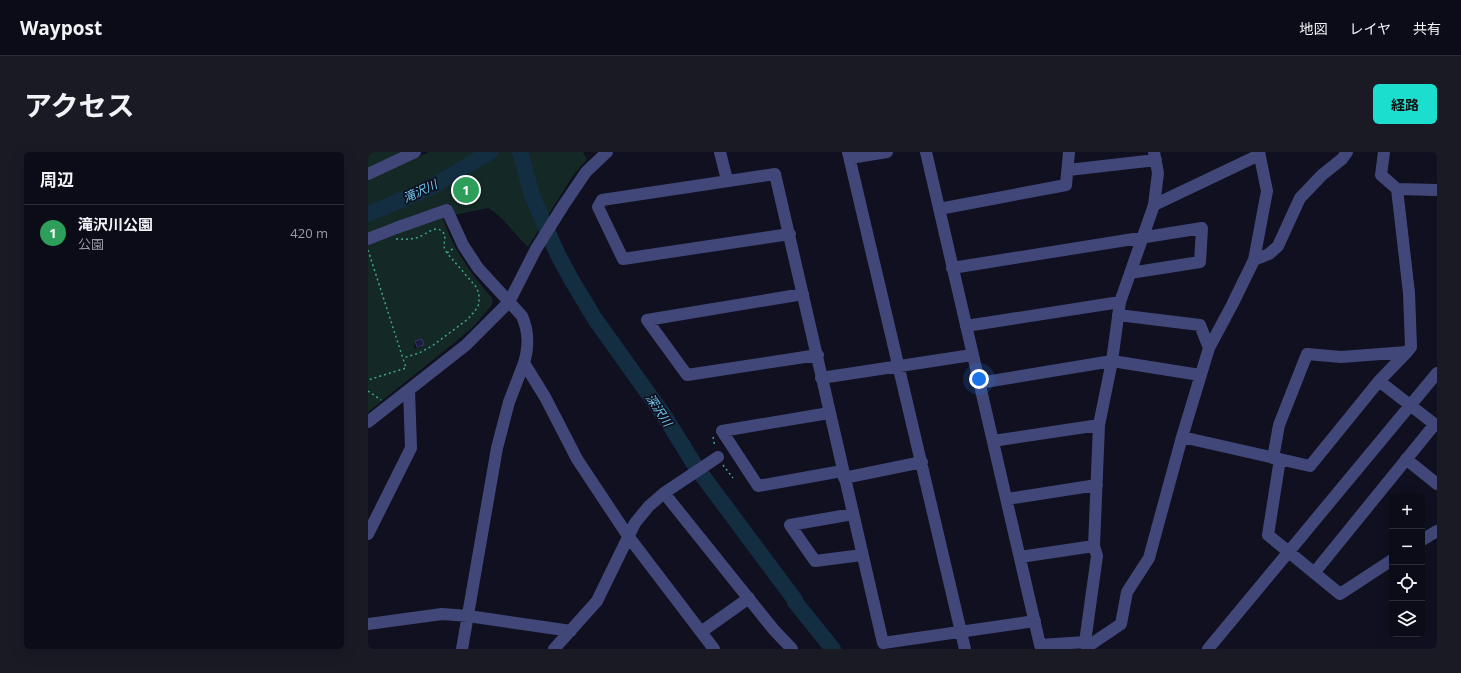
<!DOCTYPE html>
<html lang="ja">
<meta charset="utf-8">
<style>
body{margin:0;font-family:"Open Sans","Noto Sans JP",sans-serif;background:#1a1a25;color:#f1f3f6}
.controls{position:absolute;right:12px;bottom:12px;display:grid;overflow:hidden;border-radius:6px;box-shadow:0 4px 16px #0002}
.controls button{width:36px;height:36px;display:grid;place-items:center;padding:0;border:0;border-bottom:1px solid #2c2c37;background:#0c0c18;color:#f1f3f6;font:20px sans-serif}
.you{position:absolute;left:611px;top:227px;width:14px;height:14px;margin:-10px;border:3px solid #fff;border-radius:50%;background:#1a73e8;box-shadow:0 0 0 6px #1a73e833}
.badge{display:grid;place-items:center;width:26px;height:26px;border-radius:50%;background:#1cdecf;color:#fff;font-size:13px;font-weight:700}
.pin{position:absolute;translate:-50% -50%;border:2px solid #fff;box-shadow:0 1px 4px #0006}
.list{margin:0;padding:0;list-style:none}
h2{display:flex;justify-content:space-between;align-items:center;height:52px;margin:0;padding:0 16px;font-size:17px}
h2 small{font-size:13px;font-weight:400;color:#9a9ba2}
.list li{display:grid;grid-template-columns:26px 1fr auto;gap:12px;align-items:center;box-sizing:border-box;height:56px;padding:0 16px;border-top:1px solid #2c2c37}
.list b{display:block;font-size:15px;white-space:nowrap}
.list p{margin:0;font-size:13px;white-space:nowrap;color:#9a9ba2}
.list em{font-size:13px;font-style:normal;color:#9a9ba2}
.icon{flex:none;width:22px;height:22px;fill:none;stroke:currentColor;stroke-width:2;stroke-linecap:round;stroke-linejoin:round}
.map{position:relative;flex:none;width:1069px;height:497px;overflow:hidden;border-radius:6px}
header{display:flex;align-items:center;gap:24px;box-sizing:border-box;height:56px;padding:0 20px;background:#0c0c18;border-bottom:1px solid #2c2c37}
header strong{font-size:19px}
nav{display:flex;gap:22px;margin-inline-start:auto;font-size:14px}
.intro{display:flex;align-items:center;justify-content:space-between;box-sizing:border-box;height:96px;padding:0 24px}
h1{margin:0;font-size:28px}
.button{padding:10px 18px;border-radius:6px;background:#1cdecf;color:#111;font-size:14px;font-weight:700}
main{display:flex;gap:24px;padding:0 24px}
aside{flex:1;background:#0c0c18;border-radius:6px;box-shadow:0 4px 16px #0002}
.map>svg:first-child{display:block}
.green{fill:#142925}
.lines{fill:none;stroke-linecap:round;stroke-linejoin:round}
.river{stroke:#132d41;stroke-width:16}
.building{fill:#1f1e3f;stroke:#343368;filter:url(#shadow)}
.path{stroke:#3da58c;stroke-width:1.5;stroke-dasharray:2 3;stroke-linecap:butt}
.minor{stroke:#414879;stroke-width:12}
.labels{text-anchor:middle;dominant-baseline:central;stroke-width:3.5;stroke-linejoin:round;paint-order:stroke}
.water-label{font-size:12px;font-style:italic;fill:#6fc9ed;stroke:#101020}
</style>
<header>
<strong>Waypost</strong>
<nav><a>地図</a><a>レイヤ</a><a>共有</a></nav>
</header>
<div class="intro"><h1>アクセス</h1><a class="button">経路</a></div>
<main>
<aside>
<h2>周辺<small></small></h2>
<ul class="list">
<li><span class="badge" style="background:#2e9e5b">1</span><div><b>滝沢川公園</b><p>公園</p></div><em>420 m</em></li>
</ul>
</aside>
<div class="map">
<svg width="1069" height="497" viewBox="0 0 1069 497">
<defs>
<filter id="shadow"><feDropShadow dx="-3" dy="3" stdDeviation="2" flood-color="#0009"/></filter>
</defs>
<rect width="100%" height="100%" fill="#101020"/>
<!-- green -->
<path class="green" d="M0,0H36L0,18Z
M61,0H215L219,7L204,25L160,95C147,83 135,64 120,56L86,63L82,51L43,64L0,83V28Z
M74,63C83,94 102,121 123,145L125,149L123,154L107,173L86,191L0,260V91Z"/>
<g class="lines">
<!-- river -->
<path class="river" d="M152,0L165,46L189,101L203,127L227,167L297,265L328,315L427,448V450L465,497
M0,62L64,35L122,0"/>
</g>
<!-- building -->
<path class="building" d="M54,187L56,193L49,195L47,189Z"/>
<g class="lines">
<!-- path -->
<path class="path" d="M28,87C36,87 43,88 51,85C56,83 63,77 69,77C72,77 75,80 77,83L76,95L79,101L109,136L111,144V152L107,159L100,167L64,194L51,201L35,206
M0,98L38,216L0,228
M79,101L86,96
M0,239L13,248
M345,285L347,295
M355,313L365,326"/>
<!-- minor -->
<path class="minor" d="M352,0L359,28
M480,0L597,497
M558,0L672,493L717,490
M1016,0L1013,23L1029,37L1069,38
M482,6L519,0
M700,18L788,8
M0,22L47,0
M1029,37L1041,141L1043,195L1039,200
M786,53L891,3
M571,57L698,33L701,0
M422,82L255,107L230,55L234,48L407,22L515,491L667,469
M0,87L28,76L79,58L95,93L110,116L154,164C161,180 161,194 156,211L177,245L209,307L260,384L346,497
M886,108L901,102L910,94L932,46L954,23L974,7L979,0
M584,116L834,76L832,110L762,121
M435,142L279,168L319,223L450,203
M750,163L832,173L841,196
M598,174L752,150
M453,226L604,203
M611,231L744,209L832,223
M461,261L354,279L390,334L474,319
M0,270L98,193L141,150L168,97L195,54L218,20L239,0
M814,285L942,314L1011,229L1069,274
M625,289L731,273
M905,306L911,273L939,202L973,205L1039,200L1011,229
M912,307L900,383L972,442L1024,408
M1038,307L1069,332
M476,326L554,310
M296,341L406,478L424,497
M639,347L729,333
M485,362L422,373L447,409L494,403
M0,382L43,296L41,238
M1054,388L1069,379
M652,405L726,394
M946,421L1067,272
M0,472L74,462L100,464L203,479
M333,480L381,446
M719,495L717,490L729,404L726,394L731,273L744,209L752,150L786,53L790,21L786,0
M94,497L129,296L141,250L156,211
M186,497L229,449L267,371L281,354L296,341L350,305
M719,497V495L753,472L759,440L781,406L814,285L841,196L864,153L886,108L899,39L891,0
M840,497L1069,221"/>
</g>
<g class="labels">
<!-- water labels -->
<g class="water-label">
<text transform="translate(52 39) rotate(-25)">滝沢川</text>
<text transform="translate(291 258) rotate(56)">深沢川</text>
</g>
</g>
</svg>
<div class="controls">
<button>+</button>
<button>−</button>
<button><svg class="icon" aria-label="locate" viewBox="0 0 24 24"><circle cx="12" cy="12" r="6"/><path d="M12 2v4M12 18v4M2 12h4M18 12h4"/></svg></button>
<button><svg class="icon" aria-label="layers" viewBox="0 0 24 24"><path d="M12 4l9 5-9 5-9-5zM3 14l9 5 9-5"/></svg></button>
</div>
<div class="you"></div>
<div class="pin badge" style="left:98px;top:38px;background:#2e9e5b">1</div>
</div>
</main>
